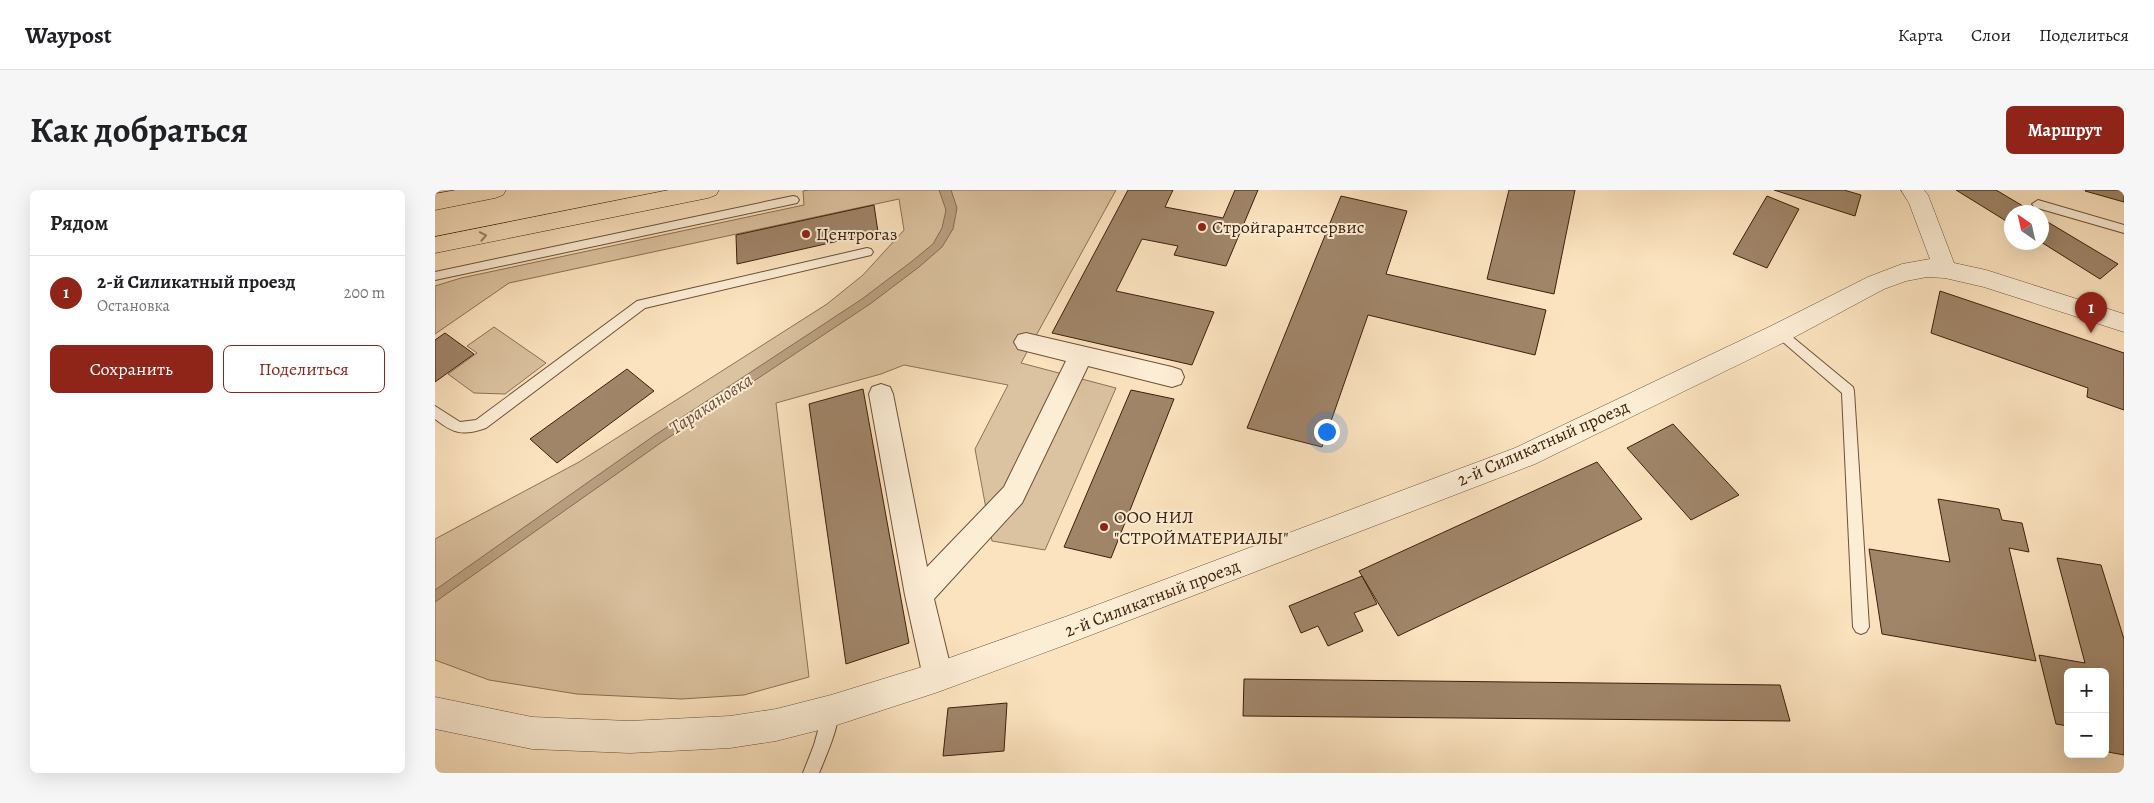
<!DOCTYPE html>
<html lang="ru">
<meta charset="utf-8">
<style>
body{margin:0;font-family:Alegreya,serif;background:#f6f6f6;color:#202124}
.controls{position:absolute;right:15px;bottom:15px;display:grid;overflow:hidden;border-radius:8px;box-shadow:0 5px 20px #0002}
.controls button{width:45px;height:45px;display:grid;place-items:center;padding:0;border:0;border-bottom:1px solid #e0e0e0;background:#fff;color:#202124;font:25px sans-serif}
.compass{position:absolute;left:1569px;top:15px;width:45px;height:45px;border-radius:50%;background:#fff;box-shadow:0 5px 20px #0002;rotate:326deg}
.you{position:absolute;left:891px;top:241px;width:18px;height:18px;margin:-12px;border:4px solid #fff;border-radius:50%;background:#1a73e8;box-shadow:0 0 0 8px #1a73e833}
.badge{display:grid;place-items:center;width:32px;height:32px;border-radius:50%;background:#8f2418;color:#fff;font-size:16px;font-weight:700}
.pin{position:absolute;translate:-50% -41px;filter:drop-shadow(0 1px 2px #0008)}
.pin::after{content:'';position:absolute;top:26px;width:18px;height:15px;background:inherit;clip-path:polygon(0 0,100% 0,50% 100%)}
.list{margin:0;padding:0;list-style:none}
h2{display:flex;justify-content:space-between;align-items:center;height:65px;margin:0;padding:0 20px;font-size:21px}
h2 small{font-size:16px;font-weight:400;color:#757577}
.list li{display:grid;grid-template-columns:32px 1fr auto;gap:15px;align-items:center;box-sizing:border-box;height:75px;padding:0 20px;border-top:1px solid #e0e0e0}
.list b{display:block;font-size:19px;white-space:nowrap}
.list p{margin:0;font-size:16px;white-space:nowrap;color:#757577}
.list em{font-size:16px;font-style:normal;color:#757577}
.actions{display:flex;gap:10px;padding:15px 20px}
.actions a{flex:1;padding:11px 0;border:1px solid #8f2418;border-radius:8px;text-align:center;font-size:18px;color:#8f2418}
.actions .main{background:#8f2418;color:#fff}
.map{position:relative;flex:none;width:1689px;height:583px;overflow:hidden;border-radius:8px}
header{display:flex;align-items:center;gap:30px;box-sizing:border-box;height:70px;padding:0 25px;background:#fff;border-bottom:1px solid #e0e0e0}
header strong{font-size:24px}
nav{display:flex;gap:28px;margin-inline-start:auto;font-size:18px}
.intro{display:flex;align-items:center;justify-content:space-between;box-sizing:border-box;height:120px;padding:0 30px}
h1{margin:0;font-size:35px}
.button{padding:12px 22px;border-radius:8px;background:#8f2418;color:#fff;font-size:18px;font-weight:700}
main{display:flex;gap:30px;padding:0 30px}
aside{flex:1;background:#fff;border-radius:8px;box-shadow:0 5px 20px #0002}
.map>svg:first-child{display:block}
.green{fill:#dbc2a0;stroke:#8c7156}
.water{fill:#baa182;stroke:#886d52}
.building{fill:#a08569;stroke:#3d200b}
.lines{fill:none;stroke-linecap:round;stroke-linejoin:round}
.service-casing{stroke:#6c5138;stroke-width:2}
.minor-casing{stroke:#6c5138;stroke-width:2}
.tertiary-casing{stroke:#6c5138;stroke-width:1}
.primary-casing{stroke:#3d200b;stroke-width:1}
.service{fill:#fcedd5;fill-rule:evenodd}
.minor{fill:#fcedd5;fill-rule:evenodd}
.tertiary{fill:#fcedd5;fill-rule:evenodd}
.primary{fill:#fbe3bf;fill-rule:evenodd}
.oneway{stroke:#9c8265}
.poi-dot{fill:#8f2418;stroke:#fcedd5;stroke-width:2}
.labels{text-anchor:middle;dominant-baseline:central;stroke-width:4;stroke-linejoin:round;paint-order:stroke}
.poi-label{font-size:18px;fill:#3d200b;stroke:#fcedd5;text-anchor:start}
.street-label{font-size:18px;fill:#3d200b;stroke:#fcedd5}
.water-label{font-size:19px;font-style:italic;fill:#694d35;stroke:#fcedd5}
</style>
<header>
<strong>Waypost</strong>
<nav><a>Карта</a><a>Слои</a><a>Поделиться</a></nav>
</header>
<div class="intro"><h1>Как добраться</h1><a class="button">Маршрут</a></div>
<main>
<aside>
<h2>Рядом<small></small></h2>
<ul class="list">
<li><span class="badge">1</span><div><b>2-й Силикатный проезд</b><p>Остановка</p></div><em>200 m</em></li>
</ul>
<div class="actions"><a class="main">Сохранить</a><a>Поделиться</a></div>
</aside>
<div class="map">
<svg width="1689" height="583" viewBox="0 0 1689 583">
<rect width="100%" height="100%" fill="#fbe3bf"/>
<filter id="stains"><feTurbulence type="fractalNoise" baseFrequency=".004" numOctaves="4"/><feColorMatrix values="0 0 0 0 .2 0 0 0 0 .09 0 0 0 0 .02 0 0 0 .5 -.17"/></filter>
<radialGradient id="worn" r=".72"><stop offset=".6" stop-color="#630" stop-opacity="0"/><stop offset="1" stop-color="#630" stop-opacity=".3"/></radialGradient>
<!-- green -->
<path class="green" d="M373,0H681L586,173L681,198L610,360L557,351L540,259L573,195L469,175L446,184L341,213L374,487L309,505L247,509L142,504L54,490L0,470V349L144,272L392,114L428,85L469,40L464,9L74,93L0,144V96L26,88L369,15L368,1Z
M59,137L111,173L70,204L39,203L13,184L42,163L32,156Z"/>
<!-- water -->
<path class="water" d="M504,0H516L522,18L518,39L507,57L484,77L435,114L227,252L0,412V400L220,245L427,109L476,72L498,54L507,38L511,20Z"/>
<!-- building -->
<path class="building" d="M693,0H738L730,17L788,28L800,0H823L791,76L739,65L743,56L707,49L681,101L779,122L757,175L617,143Z
M1074,0H1140L1119,104L1052,89Z
M1339,0H1409L1426,5L1420,26Z
M1521,0H1561L1598,22H1576V34Z
M1651,0H1689V12L1650,1Z
M906,6L972,21L951,84L1111,120L1100,165L933,125L887,257L812,238Z
M1332,6L1364,19L1332,78L1298,64Z
M439,15L443,42L302,74L301,45Z
M1606,28L1683,74L1665,89L1606,52Z
M1505,101L1689,163V220L1652,207L1653,198L1496,143Z
M10,143L39,164L0,192V150Z
M192,179L219,201L122,273L95,249Z
M428,199L474,453L411,474L374,214Z
M696,200L739,209L676,368L629,357Z
M1238,234L1304,305L1256,330L1192,258Z
M1162,272L1207,329L963,446L924,381Z
M1503,309L1564,319L1567,330L1587,333L1594,362L1574,358L1601,471L1447,444L1434,359L1515,372Z
M1622,368L1666,375L1689,449V565L1673,562L1670,553V482H1633V536L1621,534L1604,465L1650,473Z
M927,386L942,414L919,423L928,441L893,456L883,436L866,443L854,416Z
M809,489L1345,495L1355,531L808,526Z
M572,513L569,561L508,566L513,518Z"/>
<g class="lines">
<defs>
<path id="service" d="M358,6L362,7L364,10L362,13L0,90V82Z
M1603,10L1689,35V43L1599,17L1597,14Z
M432,58L436,59L438,62L436,65L210,118L51,238C28,246 19,244 0,229V216L25,232L41,230L202,111Z
M1345,138L1349,140L1418,197L1419,201L1434,437L1431,442L1426,444L1421,442L1418,437L1407,203L1341,146L1339,143L1341,140Z
M396,513L402,515C408,530 390,568 384,583H368L379,555L390,515Z"/>
<path id="minor" d="M591,143L737,177L746,180L749,187L746,194L737,197L653,176L587,313L499,409L518,487L513,497L503,501L493,497L488,487L470,405L434,204L437,197L446,194L455,197L458,204L492,377L569,297L631,171L583,159L579,152L583,145Z"/>
<path id="tertiary" d="M1466,0H1489L1493,5L1519,73L1551,80L1689,124V142L1549,97L1510,88L1492,87L1471,91L1449,99L1354,150L1100,274L630,455L503,502L396,537L341,551L295,558L195,563L97,559L0,539V507L97,527L195,531L295,526L341,519L396,505L503,472L630,427L1080,258L1336,136L1433,87L1467,74L1495,69L1474,13Z"/>
<path id="primary" d="M21,0H71L68,5L60,8L0,20V4Z
M234,0H284L281,5L273,8L0,63V47Z"/>
</defs>
<!-- service casing -->
<use href="#service" class="service-casing"/>
<!-- minor casing -->
<use href="#minor" class="minor-casing"/>
<!-- tertiary casing -->
<use href="#tertiary" class="tertiary-casing"/>
<!-- primary casing -->
<use href="#primary" class="primary-casing"/>
<!-- service -->
<use href="#service" class="service"/>
<!-- minor -->
<use href="#minor" class="minor"/>
<!-- tertiary -->
<use href="#tertiary" class="tertiary"/>
<!-- primary -->
<use href="#primary" class="primary"/>
</g>
<!-- one-way arrows -->
<defs><path id="oneway-chevron" d="M-2-3.5L2.5 0L-2 3.5" fill="none" stroke-width="1.6" stroke-linecap="round" stroke-linejoin="round" transform="scale(1.25)"/></defs>
<use class="oneway" href="#oneway-chevron" transform="translate(48 46) rotate(-11)"/>
<!-- markers -->
<g class="poi-dot">
<circle cx="767" cy="37" r="5"/>
<circle cx="371" cy="44" r="5"/>
<circle cx="669" cy="337" r="5"/>
</g>
<g class="labels">
<!-- poi labels -->
<g class="poi-label">
<text x="777" y="37">Стройгарантсервис</text>
<text x="381" y="44">Центрогаз</text>
<text x="679" y="327">ООО НИЛ<tspan x="679" dy="21">"СТРОЙМАТЕРИАЛЫ"</tspan></text>
</g>
<!-- street labels -->
<g class="street-label">
<text transform="translate(1108 253) rotate(-24)">2-й Силикатный проезд</text>
<text transform="translate(717 408) rotate(-21)">2-й Силикатный проезд</text>
</g>
<!-- water labels -->
<g class="water-label">
<text transform="translate(276 214) rotate(-33)">Таракановка</text>
</g>
</g>
<rect width="100%" height="100%" filter="url(#stains)"/>
<rect width="100%" height="100%" fill="url(#worn)"/>
</svg>
<div class="controls">
<button>+</button>
<button>−</button>
</div>
<svg class="compass" viewBox="-18 -18 36 36"><path d="M0-13l5 13h-10z" fill="#e53935"/><path d="M0 13l5-13h-10z" fill="#757577"/></svg>
<div class="you"></div>
<div class="pin badge" style="left:1656px;top:143px">1</div>
</div>
</main>
